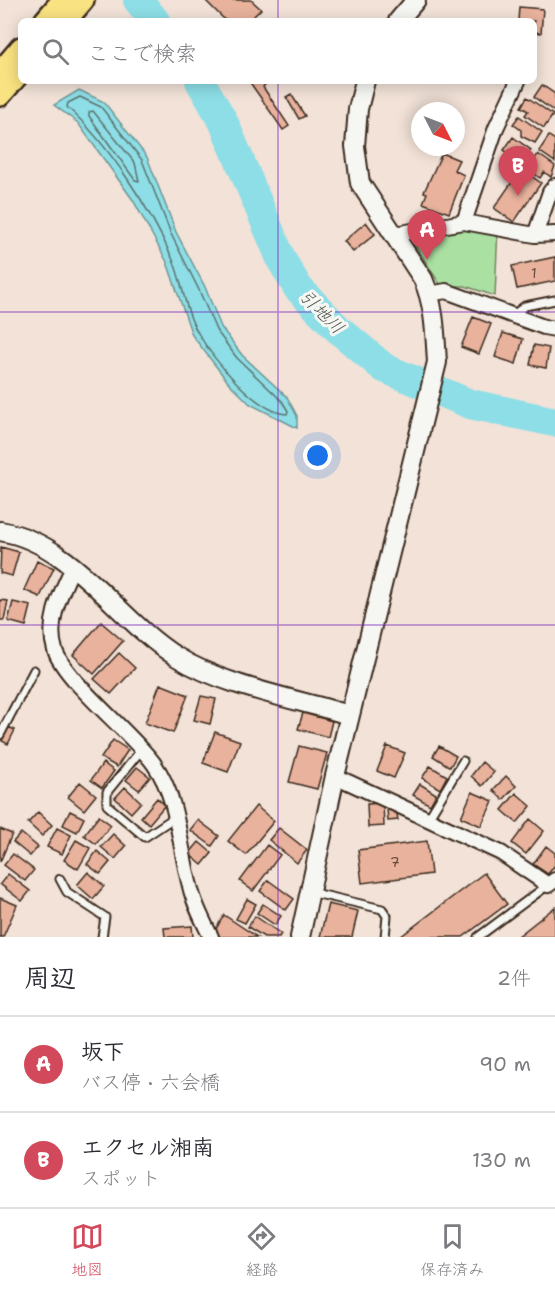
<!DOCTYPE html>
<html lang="ja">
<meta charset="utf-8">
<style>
body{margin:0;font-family:"Shantell Sans","Klee One",sans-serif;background:#f7f7f7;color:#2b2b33}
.compass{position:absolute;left:411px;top:102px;width:54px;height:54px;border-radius:50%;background:#fff;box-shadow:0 3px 15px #0003;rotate:132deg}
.you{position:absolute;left:318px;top:456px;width:21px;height:21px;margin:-15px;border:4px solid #fff;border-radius:50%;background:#1a73e8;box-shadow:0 0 0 9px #1a73e833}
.badge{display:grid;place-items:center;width:39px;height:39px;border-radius:50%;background:#d1495b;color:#fff;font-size:20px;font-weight:700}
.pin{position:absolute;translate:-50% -50px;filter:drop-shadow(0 2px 3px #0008)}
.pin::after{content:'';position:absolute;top:32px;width:21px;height:18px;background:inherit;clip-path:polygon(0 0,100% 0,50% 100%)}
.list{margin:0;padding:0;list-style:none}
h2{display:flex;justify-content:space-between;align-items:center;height:78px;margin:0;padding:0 24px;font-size:26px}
h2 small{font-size:20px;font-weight:400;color:#7c7c81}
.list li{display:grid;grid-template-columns:39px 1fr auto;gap:18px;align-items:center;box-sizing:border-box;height:96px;padding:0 24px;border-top:2px solid #e1e1e2}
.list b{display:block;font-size:22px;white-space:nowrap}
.list p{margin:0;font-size:20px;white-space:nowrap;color:#7c7c81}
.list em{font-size:20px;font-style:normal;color:#7c7c81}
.icon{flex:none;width:33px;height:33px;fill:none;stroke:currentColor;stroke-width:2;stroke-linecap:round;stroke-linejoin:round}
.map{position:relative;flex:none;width:555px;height:937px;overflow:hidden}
.search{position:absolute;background:#fff;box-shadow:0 3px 15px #0003;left:18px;right:18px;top:18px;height:66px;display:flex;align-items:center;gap:15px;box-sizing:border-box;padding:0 21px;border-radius:9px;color:#7c7c81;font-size:22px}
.sheet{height:270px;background:#fff}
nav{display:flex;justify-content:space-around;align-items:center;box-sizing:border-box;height:84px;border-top:2px solid #e1e1e2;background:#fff;font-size:16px;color:#7c7c81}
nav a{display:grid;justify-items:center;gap:3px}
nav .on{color:#d1495b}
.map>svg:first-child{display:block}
.green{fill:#abe0a3;stroke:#738560;stroke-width:1.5}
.water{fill:#8ddee6;stroke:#6c9696;stroke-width:1.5}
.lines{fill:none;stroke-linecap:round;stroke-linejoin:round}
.shore{stroke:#5c726e;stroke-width:1.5}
.river{stroke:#8ddee6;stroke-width:30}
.building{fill:#e8b29d;stroke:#3b2a1e;stroke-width:1.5}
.lane-casing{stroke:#3b2a1e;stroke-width:11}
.street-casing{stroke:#3b2a1e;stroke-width:18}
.secondary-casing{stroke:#3b2a1e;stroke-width:22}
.primary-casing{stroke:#3b2a1e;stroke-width:26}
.lane{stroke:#f6f6f2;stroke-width:7}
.street{stroke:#f6f6f2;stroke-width:14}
.secondary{stroke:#f6f6f2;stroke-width:18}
.primary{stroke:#f8e281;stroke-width:21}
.grid{fill:none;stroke:#7b2cbf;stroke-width:1.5;stroke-opacity:0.55}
.labels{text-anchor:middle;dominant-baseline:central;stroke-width:6;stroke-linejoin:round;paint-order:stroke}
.number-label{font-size:14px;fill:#664c3e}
.water-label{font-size:18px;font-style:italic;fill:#505750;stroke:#f6f6f2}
</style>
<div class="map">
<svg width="555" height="937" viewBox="0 0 555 937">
<rect width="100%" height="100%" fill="#f2e2d8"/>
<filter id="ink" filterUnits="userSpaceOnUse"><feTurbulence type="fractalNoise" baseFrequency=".0167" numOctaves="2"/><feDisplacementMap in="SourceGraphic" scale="12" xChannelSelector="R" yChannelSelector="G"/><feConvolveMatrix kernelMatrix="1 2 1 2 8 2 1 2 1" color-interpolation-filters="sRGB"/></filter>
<g filter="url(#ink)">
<!-- green -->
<path class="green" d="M465,225L498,227L495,296L465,286H441L410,237Z"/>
<!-- water -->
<path class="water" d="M79,90L104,102L147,157L176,232L205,287L221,327L242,355L287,397L297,416V428L250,404L228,382L192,335L167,262L133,200L78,123L54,105Z"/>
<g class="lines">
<!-- shore -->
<path class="shore" d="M80,97L101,107L142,160L171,234L199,290L216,330L237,358L282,401L288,411L287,414C256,412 213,359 198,333C185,312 183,283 173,260C151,210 108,143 67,107L68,103Z
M93,111L135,163L139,181L135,180L89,116V112Z"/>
<!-- river -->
<path class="river" d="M138,0L155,21
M200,81L223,121L282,261L298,288L338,329L384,368L470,404L555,422"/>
</g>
<!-- building -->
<path class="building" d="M205,0H251L261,9L249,21H226Z
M519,7L543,9L541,33L534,32V21H518Z
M249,81H268L263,87L289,126L283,130Z
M542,85L555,94V112L534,97Z
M291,94L305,116L299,119L286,97Z
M527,97L553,115L544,128L525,115L528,111L521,107Z
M519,116L542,132L535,143L521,136V130L513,124Z
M549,136L555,140V162L539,151Z
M513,137L531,150L522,163L504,150Z
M442,153L459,160L454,170L464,175L449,213L423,203L427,193L424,192Z
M538,154L555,166L551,177L544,172L540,178L528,169Z
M521,169L541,183L514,222L494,208Z
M366,222L375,234L353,252L344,241Z
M555,257V281L517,289L512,266Z
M473,317L491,324L479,354L461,347Z
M503,333L523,339L516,364L495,357Z
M534,345L549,348L546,368L530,365Z
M1,547L19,552L12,576L0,573Z
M37,561L54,568L40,597L24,590Z
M0,600L8,601L4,620H0Z
M13,602L31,606L26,626L8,621Z
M101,622L123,641L94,674L73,655Z
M119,653L135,668L111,694L94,679Z
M160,684L188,695L173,733L145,723Z
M201,696L216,699L210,724L194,720Z
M303,713L332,721L328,737L298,729Z
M8,727L15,730L8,744L2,741Z
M215,732L240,741L228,772L203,763Z
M113,740L128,750L117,767L101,758Z
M299,746L327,753L317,789L289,782Z
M387,746L405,753L394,778L377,771Z
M439,746L456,756L450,767L433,756Z
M482,762L494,772L482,786L471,776Z
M103,763L114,771L102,788L91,780Z
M430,766L447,776L440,789L422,778Z
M137,767L150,777L139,790L126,780Z
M506,776L516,786L503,800L493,790Z
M80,782L96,795L84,810L68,797Z
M420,784L436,794L430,805L413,795Z
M125,787L141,802L131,813L115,798Z
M472,792L493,801L481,826L461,817Z
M516,793L531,806L517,823L502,810Z
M157,798L165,805L149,824L141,817Z
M383,803L384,826L368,827L367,804Z
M256,806L274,821L246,855L228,841Z
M396,808L398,820L388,821L387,809Z
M70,811L84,818L77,832L63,825Z
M38,812L52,825L42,836L28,823Z
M99,816L111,825L96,844L84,835Z
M530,819L544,831L526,854L512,843Z
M198,820L219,836L212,846L190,830Z
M57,828L71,835L62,854L47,847Z
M279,828L307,850L297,863L269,840Z
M0,829L12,834L0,862Z
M21,833L38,847L30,856L13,842Z
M113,834L126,846L115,859L101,847Z
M76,840L90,848L78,869L64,860Z
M427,841L431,874L362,883L358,850Z
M199,842L212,853L202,865L189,854Z
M267,845L280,855L253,891L240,881Z
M546,846L555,853V865L548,874L533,864Z
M97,851L110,862L100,874L87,864Z
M13,854L34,870L25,881L4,865Z
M88,872L104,886L93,899L77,885Z
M484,873L507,904L463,937H400Z
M8,874L30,891L22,901L0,884Z
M268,880L294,899L286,910L260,891Z
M0,898L17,905L3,937H0Z
M247,899L256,904L245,923L236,919Z
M263,904L281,916L275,925L257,913Z
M328,904L358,911L352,937H320Z
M555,907V937H517Z
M224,915L257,937H220L216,929Z
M255,916L281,934L279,937H264L248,927Z
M192,926L193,937H165L164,928Z"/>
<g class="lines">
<defs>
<path id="lane" d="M513,315L525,306L555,300
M0,735L34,670
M142,749L107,792V805L145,837L175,817
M428,819L463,761
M60,879L67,892L105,917L102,937
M310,892L382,909L387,916L385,937
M478,937L548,885"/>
<path id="street" d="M464,222L496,128L518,81
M395,234L464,222L535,235L555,234
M535,235L550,192L555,186
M429,294L446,291L544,327L555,329
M73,567C61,593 46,621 55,650C64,680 133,734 154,764C179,799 179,846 190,886C194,904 203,921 211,937
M335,776L501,853L548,885L555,880"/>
<path id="secondary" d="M398,21L416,0
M0,531C74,543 116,619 177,657C223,686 296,699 349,715
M300,937L335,776L437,362C435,333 435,306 423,279L360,183L355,146L358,109L365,81"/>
<path id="primary" d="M45,21L63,0
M65,21L83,0
M0,73L21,48
M0,95L21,71"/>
</defs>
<!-- lane casing -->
<use href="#lane" class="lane-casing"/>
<!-- street casing -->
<use href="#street" class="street-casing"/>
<!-- secondary casing -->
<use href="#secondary" class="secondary-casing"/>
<!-- primary casing -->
<use href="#primary" class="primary-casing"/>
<!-- lane -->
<use href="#lane" class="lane"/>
<!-- street -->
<use href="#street" class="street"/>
<!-- secondary -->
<use href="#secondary" class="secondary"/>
<!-- primary -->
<use href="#primary" class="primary"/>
</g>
</g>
<!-- grid -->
<path class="grid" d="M278,0V21M278,81V937M0,312H555M0,625H555"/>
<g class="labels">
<!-- number labels -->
<g class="number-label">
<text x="534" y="273">1</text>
<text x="395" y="862">7</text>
</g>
<!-- water labels -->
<g class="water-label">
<text transform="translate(322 312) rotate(45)">引地川</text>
</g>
</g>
</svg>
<svg class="compass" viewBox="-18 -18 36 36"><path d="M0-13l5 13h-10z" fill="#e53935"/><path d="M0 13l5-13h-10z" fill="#7c7c81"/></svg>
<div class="you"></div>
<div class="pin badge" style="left:427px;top:260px">A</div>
<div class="pin badge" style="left:518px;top:196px">B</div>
<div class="search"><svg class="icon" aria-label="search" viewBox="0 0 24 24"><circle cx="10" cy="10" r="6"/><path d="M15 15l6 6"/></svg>ここで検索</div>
</div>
<section class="sheet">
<h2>周辺<small>2件</small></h2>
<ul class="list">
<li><span class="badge">A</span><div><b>坂下</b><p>バス停 · 六会橋</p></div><em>90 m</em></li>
<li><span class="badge">B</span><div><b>エクセル湘南</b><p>スポット</p></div><em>130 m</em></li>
</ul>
</section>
<nav>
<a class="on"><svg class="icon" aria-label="map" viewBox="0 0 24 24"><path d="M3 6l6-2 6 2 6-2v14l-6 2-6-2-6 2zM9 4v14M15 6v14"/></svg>地図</a>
<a><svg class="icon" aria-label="directions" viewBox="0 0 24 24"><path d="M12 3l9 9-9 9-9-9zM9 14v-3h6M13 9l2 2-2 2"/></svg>経路</a>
<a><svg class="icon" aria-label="saved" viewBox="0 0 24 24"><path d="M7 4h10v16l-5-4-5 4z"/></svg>保存済み</a>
</nav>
